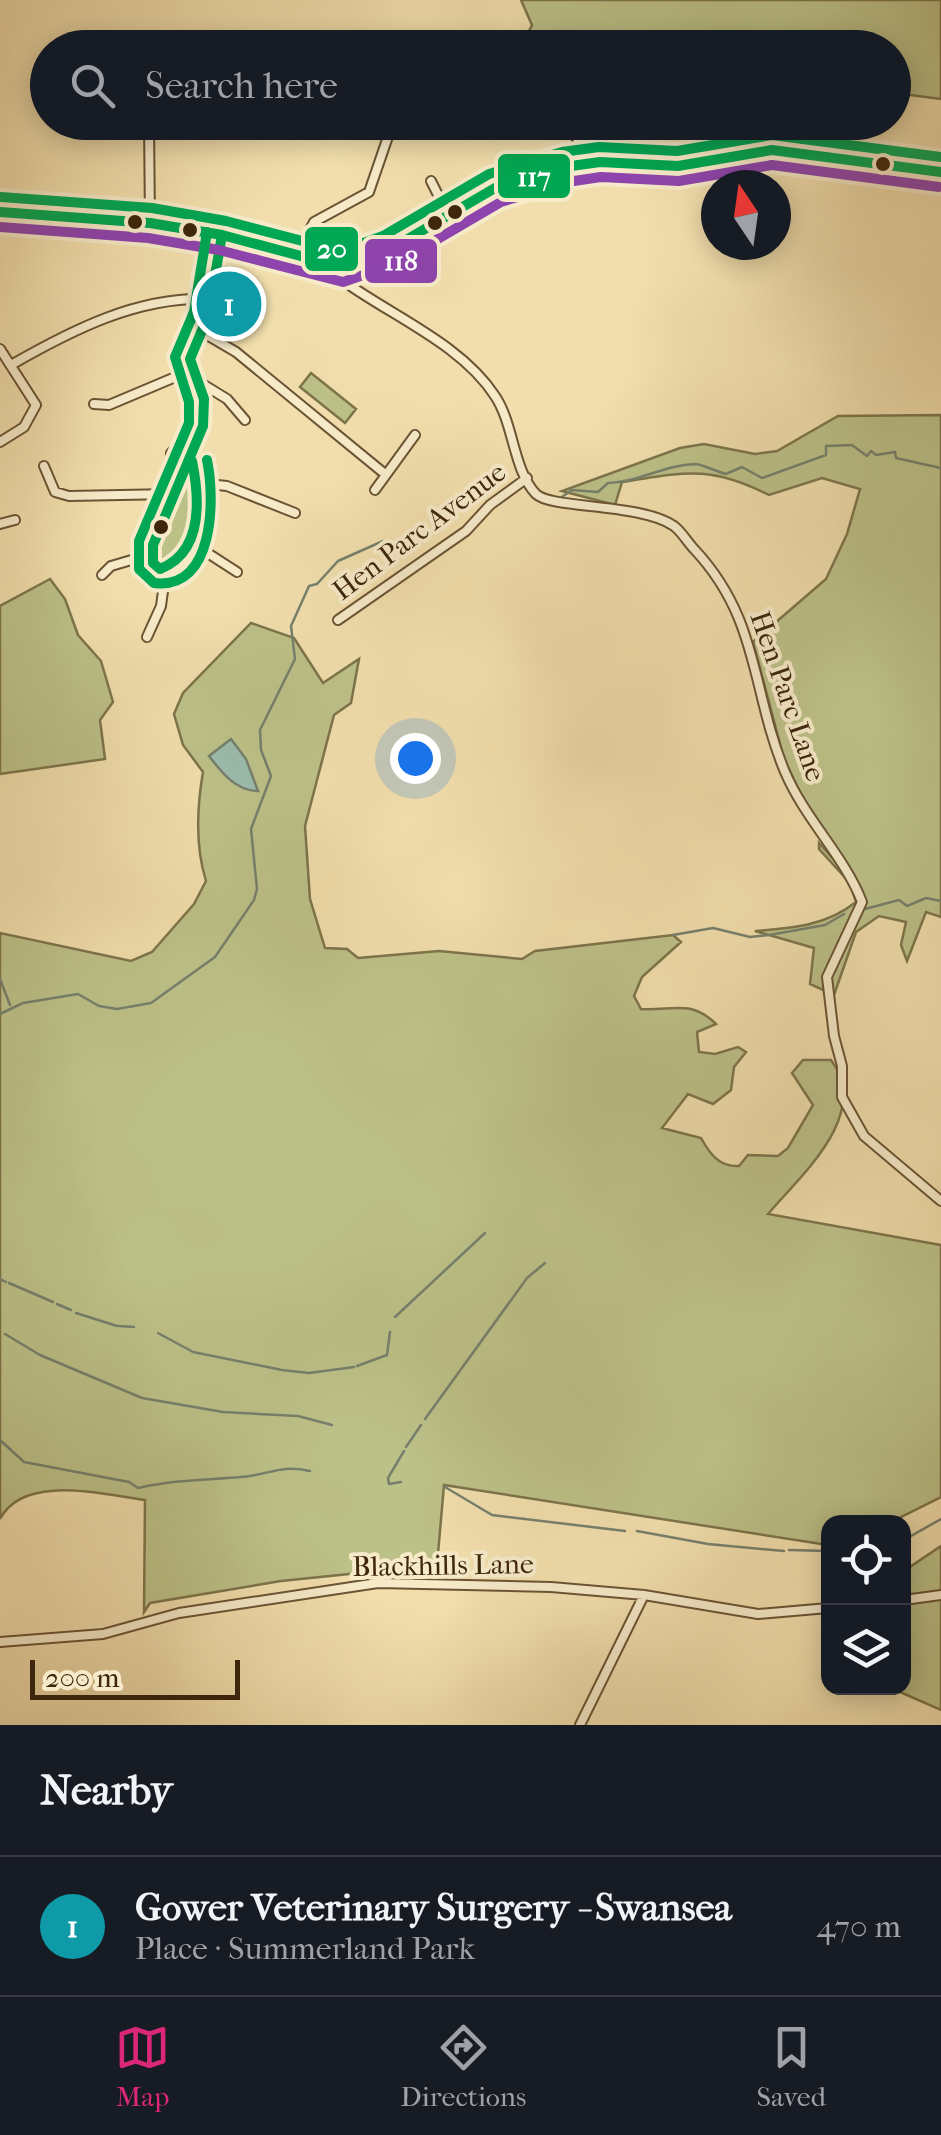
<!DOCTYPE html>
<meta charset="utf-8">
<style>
body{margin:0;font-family:"IM FELL French Canon",serif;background:#20242c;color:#f1f3f6}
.controls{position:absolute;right:30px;bottom:30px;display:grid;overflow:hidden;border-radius:20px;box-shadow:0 5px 25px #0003}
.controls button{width:90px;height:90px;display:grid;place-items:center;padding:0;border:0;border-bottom:2px solid #363941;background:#171b24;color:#f1f3f6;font:50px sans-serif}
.compass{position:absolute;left:701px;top:170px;width:90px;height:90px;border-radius:50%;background:#171b24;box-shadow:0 5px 25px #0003;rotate:347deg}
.scale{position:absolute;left:30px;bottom:25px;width:210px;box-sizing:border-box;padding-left:10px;border:5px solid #3e260c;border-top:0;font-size:28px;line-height:35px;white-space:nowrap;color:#3e260c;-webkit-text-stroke:8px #f6eac9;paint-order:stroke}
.you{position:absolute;left:415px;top:758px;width:35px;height:35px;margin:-25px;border:8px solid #fff;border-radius:50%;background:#1a73e8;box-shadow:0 0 0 15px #1a73e833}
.badge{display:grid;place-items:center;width:65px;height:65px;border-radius:50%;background:#db2777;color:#fff;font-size:32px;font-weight:700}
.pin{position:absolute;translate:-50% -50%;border:5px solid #fff;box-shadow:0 2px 10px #0006}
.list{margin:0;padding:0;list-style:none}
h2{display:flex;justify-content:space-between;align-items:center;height:130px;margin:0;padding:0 40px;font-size:42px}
h2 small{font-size:32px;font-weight:400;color:#9ea1a6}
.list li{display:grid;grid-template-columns:65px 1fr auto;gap:30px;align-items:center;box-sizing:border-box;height:140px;padding:0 40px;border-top:2px solid #363941}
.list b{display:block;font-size:38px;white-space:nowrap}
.list p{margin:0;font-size:32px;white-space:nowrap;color:#9ea1a6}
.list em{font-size:32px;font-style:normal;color:#9ea1a6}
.icon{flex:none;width:55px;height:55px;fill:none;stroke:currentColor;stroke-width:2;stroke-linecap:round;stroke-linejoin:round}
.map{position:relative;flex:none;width:941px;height:1725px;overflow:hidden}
.search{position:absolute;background:#171b24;box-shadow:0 5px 25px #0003;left:30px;right:30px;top:30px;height:110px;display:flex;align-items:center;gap:25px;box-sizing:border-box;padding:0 35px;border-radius:55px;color:#9ea1a6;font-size:38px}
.sheet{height:270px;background:#171b24}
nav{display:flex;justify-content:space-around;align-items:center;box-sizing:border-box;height:140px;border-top:2px solid #363941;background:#171b24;font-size:28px;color:#9ea1a6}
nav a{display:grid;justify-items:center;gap:5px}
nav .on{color:#db2777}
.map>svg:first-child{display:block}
.green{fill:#bcc188;stroke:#7d744a;stroke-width:2.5}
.water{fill:#9bbcae;stroke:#76806d;stroke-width:2.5}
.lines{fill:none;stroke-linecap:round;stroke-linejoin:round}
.stream{stroke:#76806d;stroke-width:2.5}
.minor-casing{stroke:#6b5434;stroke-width:12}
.primary-casing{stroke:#3e260c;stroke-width:16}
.minor{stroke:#f6eac9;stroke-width:8}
.primary{stroke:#f1deac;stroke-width:11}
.bus-1-casing{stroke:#f6eac9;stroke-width:18}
.bus-2-casing{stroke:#f6eac9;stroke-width:18}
.bus-3-casing{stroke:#f6eac9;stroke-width:18}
.bus-1{stroke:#00a651;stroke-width:10}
.bus-2{stroke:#8e44ad;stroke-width:10}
.bus-3{stroke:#00a754;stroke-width:10}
.bus-dot{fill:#3e260c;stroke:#f6eac9;stroke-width:4}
.labels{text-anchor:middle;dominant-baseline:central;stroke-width:8;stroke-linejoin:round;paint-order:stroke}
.street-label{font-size:28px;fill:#3e260c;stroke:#f6eac9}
.line-badge{stroke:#f6eac9;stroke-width:4}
.badge-label{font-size:28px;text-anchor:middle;font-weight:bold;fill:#fff}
</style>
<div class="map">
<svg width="941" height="1725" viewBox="0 0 941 1725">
<rect width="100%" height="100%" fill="#f1deac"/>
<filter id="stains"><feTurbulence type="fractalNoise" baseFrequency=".002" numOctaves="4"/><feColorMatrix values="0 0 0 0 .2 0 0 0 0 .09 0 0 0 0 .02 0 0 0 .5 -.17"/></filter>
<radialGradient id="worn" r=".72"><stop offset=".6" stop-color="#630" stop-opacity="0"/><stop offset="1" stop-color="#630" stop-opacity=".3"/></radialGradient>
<!-- green -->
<path class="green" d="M521,0H941V99L894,93V48L521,47L532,25Z
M311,373L356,409L345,423L300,387Z
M941,415V917L926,912L907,961L901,945L906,922L879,916L856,932L834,995L810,984L814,948L755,931C792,928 826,926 856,902L850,883L819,849V843L836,862H842L814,822L784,759L753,642L826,579L847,534L860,489L822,478L769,495C710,465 685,472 622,482L615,505L562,491L680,448L704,444L755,454L777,451L838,416Z
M190,470C202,495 193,551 164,562L155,548Z
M50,579L65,599L78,635L101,661L113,702L100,720L105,759L0,774V606Z
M251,623L294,638L323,683L359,659L351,703L334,715L305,826L310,899L325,948L347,949L358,958L439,951L522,959L535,951L673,935L681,942L642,977L634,996L641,1009C672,1011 691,999 716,1024L697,1032L699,1052L715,1054L738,1047L746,1052L734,1067L731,1090L713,1104L688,1094L662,1128L701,1138C710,1154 719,1167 739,1166L748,1155L778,1156L788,1148L813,1105L792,1073L803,1060H831C872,1115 800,1176 768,1214L941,1245V1497L891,1522H828V1545L444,1485L437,1565L281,1581L150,1603L144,1612L145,1500C104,1495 24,1473 0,1519V933L131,961L152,952L194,904L206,881C195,846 197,807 203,772L183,745L174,714L183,693Z
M941,1546V1710L891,1688H904V1571Z"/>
<!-- water -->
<path class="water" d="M231,739L246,759L258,791C236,791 222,773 209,756Z"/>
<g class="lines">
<!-- stream -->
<path class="stream" d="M559,499L572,490L598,492L608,483C639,482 664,465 695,464C702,464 717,472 726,474L742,467L762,478L826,455V446L852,445L867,456L871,451L876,455L895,452L896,458L941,468
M865,909L899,900L907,906L926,898L941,901
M673,935L713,928L750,937L769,935L825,925L844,914
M0,979L10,1005
M0,1014L23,1003L78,994L99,1006L117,1009L151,1003L215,957L254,900L257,889L251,829L271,776L261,750L260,730L295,659L291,626L309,586L317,584L338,561L383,541
M0,1279L6,1282
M9,1283L53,1302
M57,1304L71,1310
M76,1313L117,1326
M395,1317L485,1233
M119,1326L134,1327
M158,1333L193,1352L282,1370L309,1373L354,1367
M5,1334L40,1355L142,1398L223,1412L298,1416L332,1425
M357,1366L387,1355L390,1332
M425,1419L527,1278L545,1263
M0,1440L24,1462L129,1482L138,1488C173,1480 205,1480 241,1477C270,1475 279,1464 310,1471
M406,1447L421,1425
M401,1482L389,1484L388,1478L404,1451
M445,1487L492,1515L625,1531
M637,1531L708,1544L784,1551
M904,1540L941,1519
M789,1550L828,1551"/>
<defs>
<path id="minor" d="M390,43L391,48
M149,122L150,223
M565,126L600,162
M431,181L448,215
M296,255L314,222L369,192L393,122
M342,267L345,282C394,317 462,345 495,396C514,424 513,470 536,494C551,509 641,503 674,526C682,532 688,543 694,549C760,619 751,691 785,772C805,819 845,857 862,902L827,977L834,1036L842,1066V1097L864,1136L941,1201
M202,332L236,352L385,474
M0,349L36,405L24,427L0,442
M11,365C72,330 138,296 211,299
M196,380L227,399L245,420
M94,404L109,405L192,370
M44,466L55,492L69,496L172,494
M183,469L172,462L171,453L190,435L199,437
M198,483L227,486L295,513
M375,490L415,435
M0,524L15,520
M189,541L237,572
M166,569L153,563V545L183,469C197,455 209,419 204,399C200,385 192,373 190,359L208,316L222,235
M166,569C201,549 201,495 192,461
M102,575L111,566L152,554
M338,620L466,531L490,505L527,478
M147,637L161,606L166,569
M904,1600L941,1595
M0,1642L103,1634L179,1613L378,1583L551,1587L644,1595L758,1614L828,1608
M580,1725L644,1595"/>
<path id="primary" d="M0,212L150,223L222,235L342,267L389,250L495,188L564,167L600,162L678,166L772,150L941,172"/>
</defs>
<!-- minor casing -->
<use href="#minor" class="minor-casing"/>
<!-- primary casing -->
<use href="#primary" class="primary-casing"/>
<!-- minor -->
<use href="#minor" class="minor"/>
<!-- primary -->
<use href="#primary" class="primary"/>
<defs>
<path id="bus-1" d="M0,212L150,223L222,235L342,267L389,250L495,188L564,167L600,162L678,166L772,150L941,172
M192,461C200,500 203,552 160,569L153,563V545L203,426L204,399L190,359L208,316L222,235"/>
<path id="bus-2" d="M0,227L148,238L219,250L343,282L395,264L501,202L567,182L601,177L679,181L772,165L939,187"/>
<path id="bus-3" d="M1,197L152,208L226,221L341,251L383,236L489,174L562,152L599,147L677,151L772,135L941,157
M207,460C215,498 215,591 154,583L139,569V541L189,423V402L175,357L194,312L207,232"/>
</defs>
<!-- bus-1 casing -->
<use href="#bus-1" class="bus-1-casing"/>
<!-- bus-2 casing -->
<use href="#bus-2" class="bus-2-casing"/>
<!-- bus-3 casing -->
<use href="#bus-3" class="bus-3-casing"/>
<!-- bus-1 -->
<use href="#bus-1" class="bus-1"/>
<!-- bus-2 -->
<use href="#bus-2" class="bus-2"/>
<!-- bus-3 -->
<use href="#bus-3" class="bus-3"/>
</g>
<!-- markers -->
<g class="bus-dot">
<circle cx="883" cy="164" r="9"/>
<circle cx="455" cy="212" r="9"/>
<circle cx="135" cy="222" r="9"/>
<circle cx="435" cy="223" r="9"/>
<circle cx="190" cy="230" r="9"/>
<circle cx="161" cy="527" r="9"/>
</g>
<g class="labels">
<!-- street labels -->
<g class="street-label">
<text transform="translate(419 531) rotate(-37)">Hen Parc Avenue</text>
<text transform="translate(788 696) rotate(71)">Hen Parc Lane</text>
<text transform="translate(443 1565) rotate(-1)">Blackhills Lane</text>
</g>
</g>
<g class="line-badge">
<rect x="496" y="152" width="76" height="48" rx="10" fill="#00a651"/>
<rect x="303" y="225" width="57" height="48" rx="10" fill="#00a754"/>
<rect x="363" y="237" width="76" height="48" rx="10" fill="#8e44ad"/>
</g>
<g class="badge-label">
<text x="534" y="186">117</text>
<text x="332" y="258">20</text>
<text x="401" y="270">118</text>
</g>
<rect width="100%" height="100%" filter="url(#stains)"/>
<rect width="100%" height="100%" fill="url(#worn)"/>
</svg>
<div class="controls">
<button><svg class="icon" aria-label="locate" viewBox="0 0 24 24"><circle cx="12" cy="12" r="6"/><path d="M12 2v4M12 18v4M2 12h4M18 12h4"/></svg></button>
<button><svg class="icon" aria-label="layers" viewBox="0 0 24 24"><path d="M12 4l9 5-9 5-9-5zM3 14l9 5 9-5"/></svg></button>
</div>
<svg class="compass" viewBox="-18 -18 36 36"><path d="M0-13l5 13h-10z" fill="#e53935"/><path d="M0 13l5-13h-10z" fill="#9ea1a6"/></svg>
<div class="scale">200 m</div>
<div class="you"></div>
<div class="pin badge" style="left:229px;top:304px;background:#0f9aa8">1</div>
<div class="search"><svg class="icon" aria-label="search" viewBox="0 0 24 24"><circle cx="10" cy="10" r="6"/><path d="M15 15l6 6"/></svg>Search here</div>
</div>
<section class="sheet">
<h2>Nearby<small></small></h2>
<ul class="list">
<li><span class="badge" style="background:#0f9aa8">1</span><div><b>Gower Veterinary Surgery - Swansea</b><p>Place · Summerland Park</p></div><em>470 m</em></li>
</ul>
</section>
<nav>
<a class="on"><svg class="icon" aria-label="map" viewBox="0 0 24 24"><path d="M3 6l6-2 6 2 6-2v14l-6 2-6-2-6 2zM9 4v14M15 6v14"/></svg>Map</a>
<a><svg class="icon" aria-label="directions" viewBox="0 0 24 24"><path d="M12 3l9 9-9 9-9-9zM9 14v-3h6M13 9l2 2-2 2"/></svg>Directions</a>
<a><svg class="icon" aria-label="saved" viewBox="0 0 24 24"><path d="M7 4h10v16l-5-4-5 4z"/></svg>Saved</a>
</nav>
